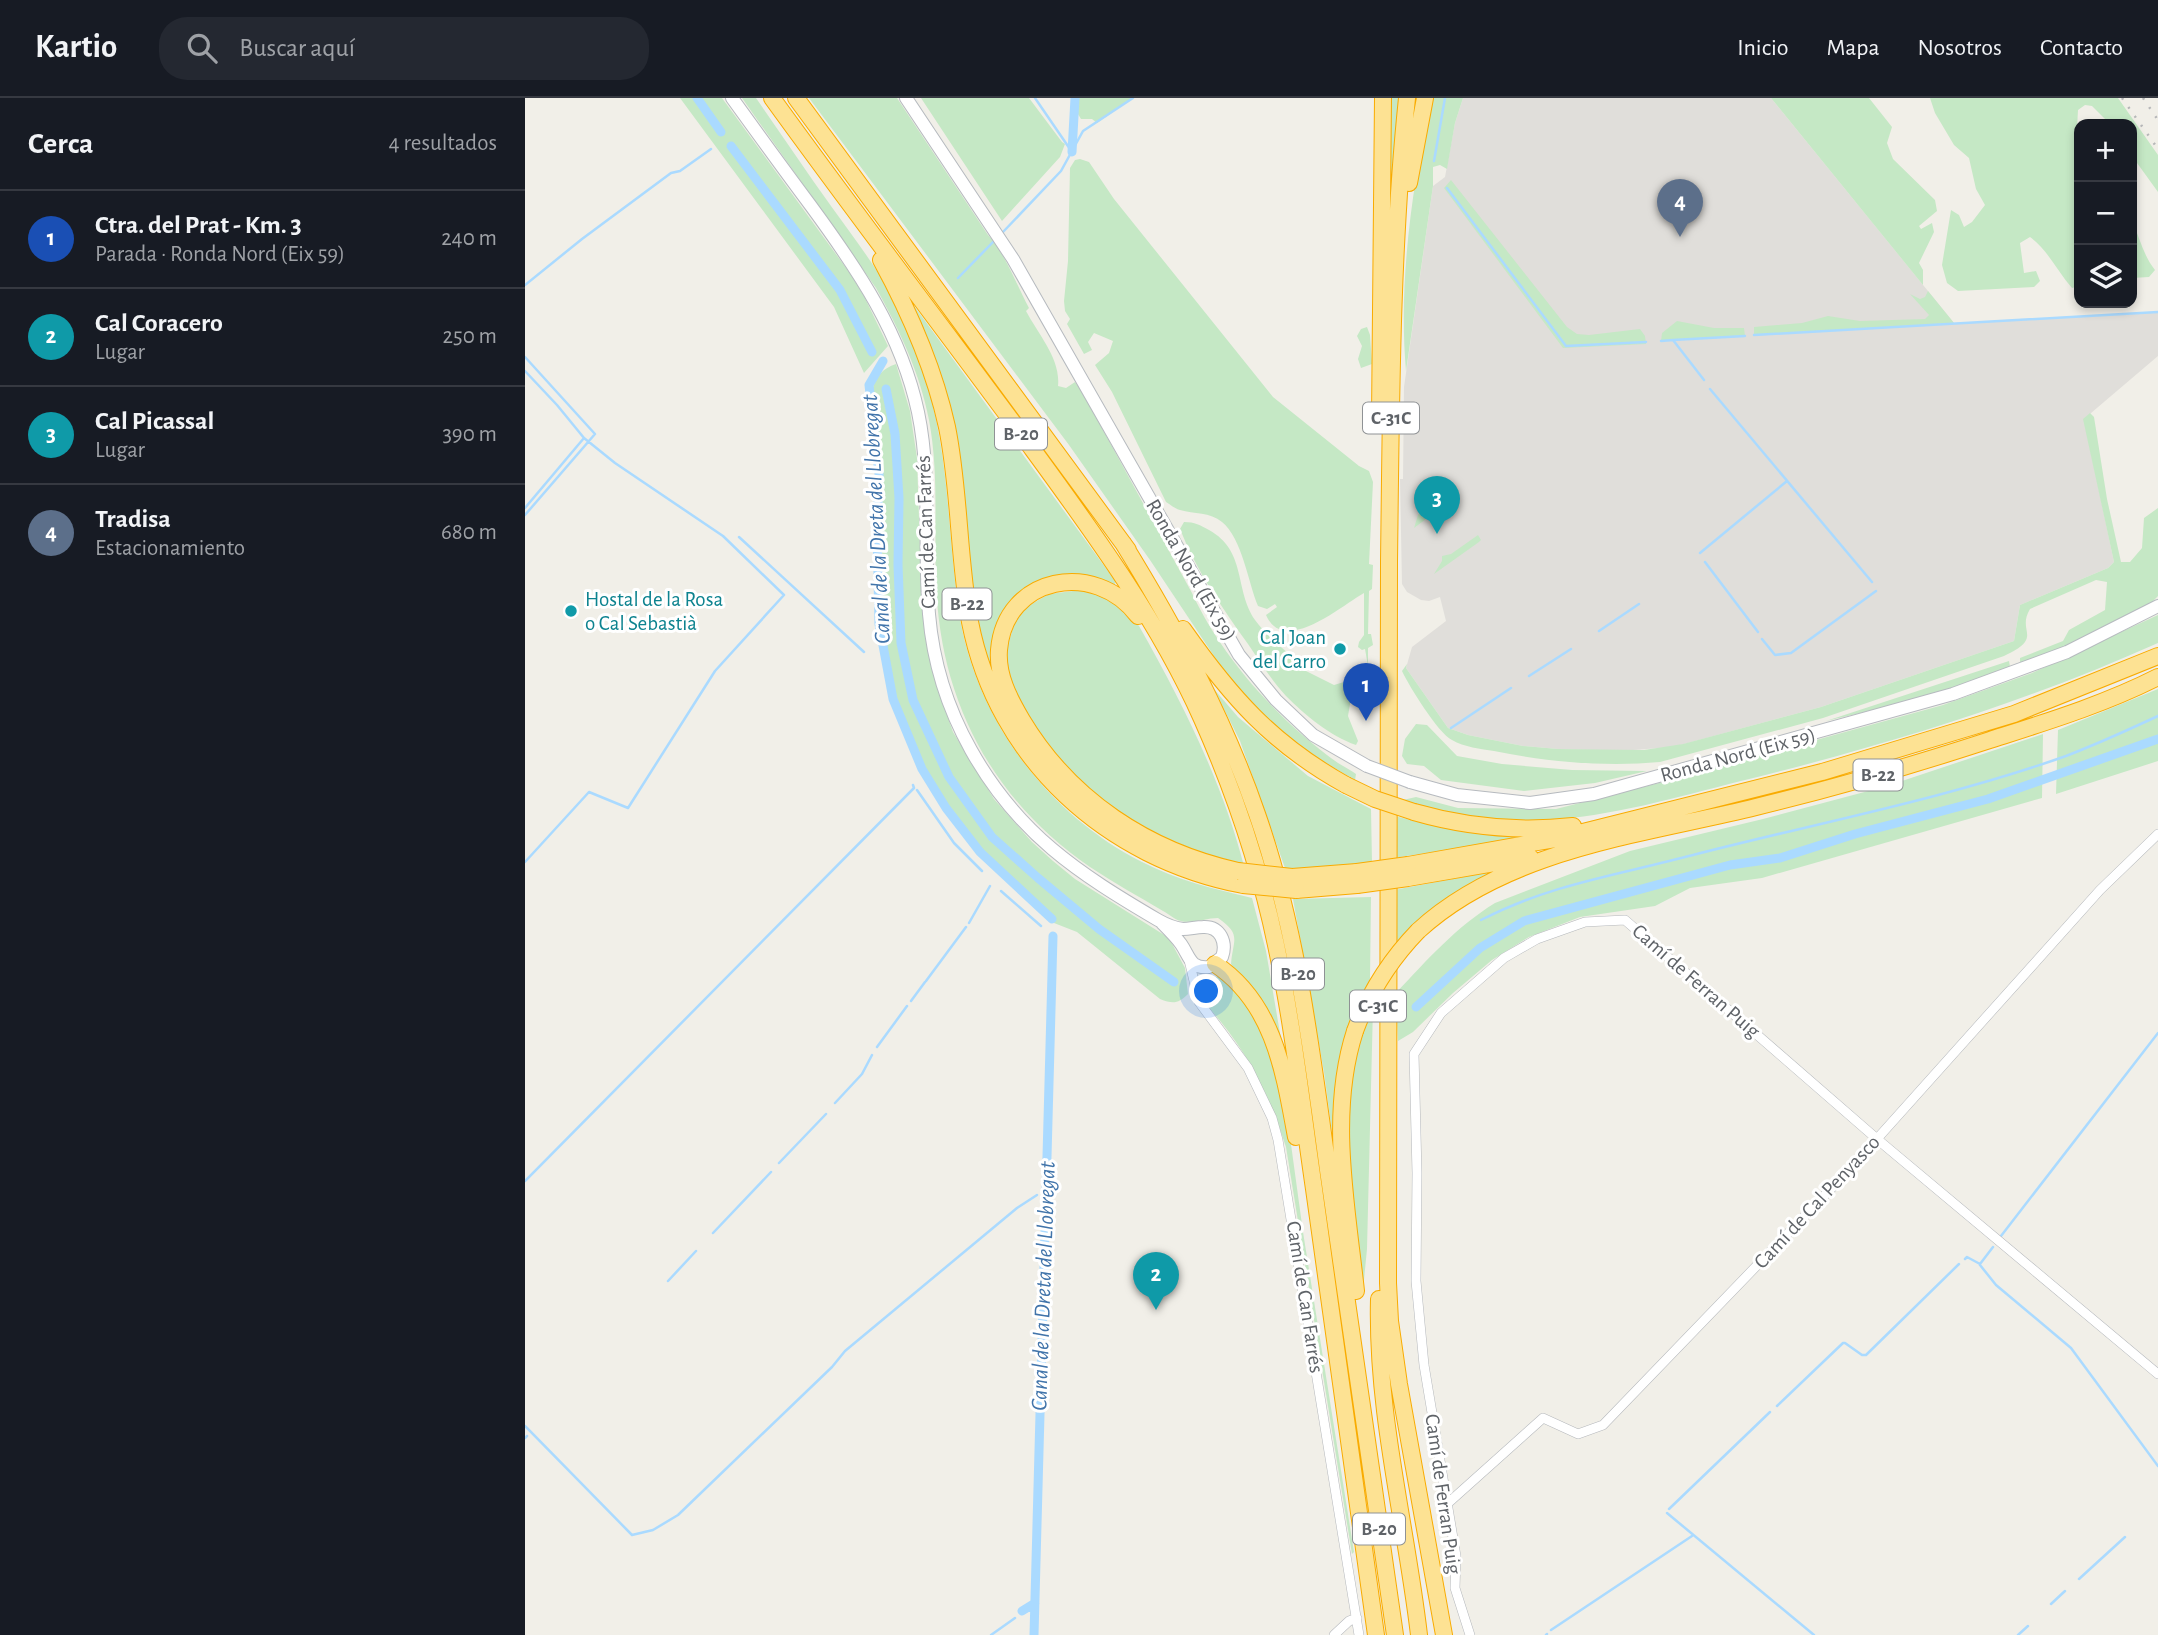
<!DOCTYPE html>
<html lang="es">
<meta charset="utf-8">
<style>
body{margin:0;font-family:"Alegreya Sans",sans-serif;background:#242831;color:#f1f3f6}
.controls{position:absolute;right:21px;top:21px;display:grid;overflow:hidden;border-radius:14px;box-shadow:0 4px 10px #0003}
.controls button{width:63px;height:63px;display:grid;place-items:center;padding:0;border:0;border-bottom:2px solid #363941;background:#171b24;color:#f1f3f6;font:35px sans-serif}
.you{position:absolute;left:682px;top:894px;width:24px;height:24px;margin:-18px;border:5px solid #fff;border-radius:50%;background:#1a73e8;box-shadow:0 0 0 10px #1a73e833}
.badge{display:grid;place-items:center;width:46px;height:46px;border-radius:50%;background:#0b8043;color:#fff;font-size:23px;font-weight:700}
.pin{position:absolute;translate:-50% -58px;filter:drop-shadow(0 2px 4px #0008)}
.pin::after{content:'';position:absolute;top:37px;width:24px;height:21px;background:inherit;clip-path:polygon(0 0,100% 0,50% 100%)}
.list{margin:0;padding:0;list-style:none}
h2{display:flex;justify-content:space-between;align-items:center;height:91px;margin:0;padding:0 28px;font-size:30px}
h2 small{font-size:23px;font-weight:400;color:#9ea1a6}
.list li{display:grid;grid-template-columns:46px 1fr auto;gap:21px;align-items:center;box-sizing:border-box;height:98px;padding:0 28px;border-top:2px solid #363941}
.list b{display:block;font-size:26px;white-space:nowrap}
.list p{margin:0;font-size:23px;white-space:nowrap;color:#9ea1a6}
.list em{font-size:23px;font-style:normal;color:#9ea1a6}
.icon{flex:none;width:38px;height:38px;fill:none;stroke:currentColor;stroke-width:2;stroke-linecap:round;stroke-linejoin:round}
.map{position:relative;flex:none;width:1633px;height:1537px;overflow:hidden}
header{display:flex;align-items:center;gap:42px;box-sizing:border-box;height:98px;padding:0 35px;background:#171b24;border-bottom:2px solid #363941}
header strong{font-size:33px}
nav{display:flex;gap:38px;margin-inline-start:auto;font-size:24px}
.search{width:490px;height:63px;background:#242831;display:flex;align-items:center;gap:18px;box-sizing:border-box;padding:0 24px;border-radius:28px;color:#9ea1a6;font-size:26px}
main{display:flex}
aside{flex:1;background:#171b24}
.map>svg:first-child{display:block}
.industrial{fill:#e0deda}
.green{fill:#c5e8c5}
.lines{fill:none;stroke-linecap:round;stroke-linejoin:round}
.stream{stroke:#aadaff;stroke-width:2.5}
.canal{stroke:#aadaff;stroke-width:9}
.street-casing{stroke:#b5b8bc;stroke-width:10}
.secondary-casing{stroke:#b6babf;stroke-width:14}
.highway-casing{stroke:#f9ab00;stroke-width:18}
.street{stroke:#fff;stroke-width:9}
.secondary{stroke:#fff;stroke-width:12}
.highway{stroke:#fde293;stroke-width:16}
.rail{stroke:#b6b7b8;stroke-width:2.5;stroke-dasharray:2 9;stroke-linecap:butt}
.secondary-bridge-casing{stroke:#b6babf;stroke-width:14;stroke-linecap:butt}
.highway-bridge-casing{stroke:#f9ab00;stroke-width:18;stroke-linecap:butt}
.secondary-bridge{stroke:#fff;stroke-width:12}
.highway-bridge{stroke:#fde293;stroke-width:16}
.culture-dot{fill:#0f9aa8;stroke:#fff;stroke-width:2.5}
.labels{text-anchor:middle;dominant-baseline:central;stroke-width:6;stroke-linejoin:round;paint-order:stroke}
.shield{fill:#fff;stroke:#8f9295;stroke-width:2}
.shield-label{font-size:19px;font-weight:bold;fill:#5f6368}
.street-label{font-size:21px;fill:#5f6368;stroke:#fff}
.culture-label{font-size:21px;fill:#0d838f;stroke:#fff;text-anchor:start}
.water-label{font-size:23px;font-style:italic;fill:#4174aa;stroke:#fff}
</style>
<header>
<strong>Kartio</strong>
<div class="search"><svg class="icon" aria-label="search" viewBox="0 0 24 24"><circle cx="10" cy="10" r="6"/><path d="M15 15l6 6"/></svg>Buscar aquí</div>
<nav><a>Inicio</a><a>Mapa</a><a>Nosotros</a><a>Contacto</a></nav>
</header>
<main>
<aside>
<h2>Cerca<small>4 resultados</small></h2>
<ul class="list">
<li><span class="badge" style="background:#1a4fb4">1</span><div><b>Ctra. del Prat - Km. 3</b><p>Parada · Ronda Nord (Eix 59)</p></div><em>240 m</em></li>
<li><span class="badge" style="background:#0f9aa8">2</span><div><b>Cal Coracero</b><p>Lugar</p></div><em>250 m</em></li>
<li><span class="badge" style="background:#0f9aa8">3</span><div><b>Cal Picassal</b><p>Lugar</p></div><em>390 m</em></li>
<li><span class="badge" style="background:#5c6f8a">4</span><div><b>Tradisa</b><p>Estacionamiento</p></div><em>680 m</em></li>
</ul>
</aside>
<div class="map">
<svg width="1633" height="1537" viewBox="0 0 1633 1537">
<rect width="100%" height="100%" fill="#f1efe8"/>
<!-- industrial -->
<path class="industrial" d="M938,0H1246L1429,225L1633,214V258L1559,321L1589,464L1583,470L1495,507L1489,543L1296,609L1148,649L1096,653L1033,651L998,648L943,637L923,630L881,570L887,549L921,523L915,499L904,503L896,502L882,494L877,486L875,381H878L879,289L908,88L920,79L930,25Z"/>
<!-- green -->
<path class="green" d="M155,0H197L324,174L339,198L363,248L339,275L309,209Z
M217,0H231C256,36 281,73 306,108C329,140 353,171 371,205C382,227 391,251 398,274C425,352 422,433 434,514C450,620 522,716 617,764C652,782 689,791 727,800L741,853L757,947L738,910L706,866C708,841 717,837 693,820C682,820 666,826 656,823C650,822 644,816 638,813C613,798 589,785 565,769C466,701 414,601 411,482C409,428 414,375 404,322C395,275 374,231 351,190Z
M284,0H372L463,137C478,151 493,190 504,210L501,213C513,236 536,261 533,288L541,290L550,284L559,297L667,495C697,560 755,624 813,665C819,669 826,672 831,676L830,682L780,653L735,615L707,585L625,462L544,347Z
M396,0H504L537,44L540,46L535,59L477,123Z
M549,0H608L572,25L567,21H556L550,11Z
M865,0H877L865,178Z
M905,0H938L930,25L922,71L915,67L908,69V88L881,273C873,180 888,90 905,0Z
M1246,0H1344L1367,29L1362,45L1368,61L1410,102L1412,113L1394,128L1396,131L1407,125L1409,134L1394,165L1398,172V187Z
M1405,0H1593L1633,57V94L1607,58V26H1585L1567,8L1560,7L1553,12L1552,31L1554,35V188L1547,190C1532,173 1523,152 1505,139L1495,145L1499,175L1511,173L1515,183L1509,189L1433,193L1422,185L1417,167L1426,112L1434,117L1439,129L1447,124L1460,107L1451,91L1444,60L1429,47L1410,15Z
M555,61L564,64L589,101L748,299L834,368L844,373L848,384L844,466L848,467L847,491L844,493L843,536H846L848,547L843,550V568L840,551L837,552L833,549L834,544L839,537V495C816,508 759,558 741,517L752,509L750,506L742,511L733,508C723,484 717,440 697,424C685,414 669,416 655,412C650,411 645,406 641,404L587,294L570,267L584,255L588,243L569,235L563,244L567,252L559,256L542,226L545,221L540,213L539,203L543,163L545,70L550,62Z
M926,82L1042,229L1052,236L1064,237L1115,231L1120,238L1121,246L1038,250L919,90Z
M1607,123C1615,140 1618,157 1630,172L1624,179L1607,180Z
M1403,193L1429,225L1229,237V229L1277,225L1303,218L1335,223L1400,221L1404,217L1385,196L1395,201L1400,199Z
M387,205L591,484L589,487L556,477L507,491L468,566L463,567L455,543L396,229Z
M1152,223L1189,230H1219L1220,238L1136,243L1137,235Z
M842,229L845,237L847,266L836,270L833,261L837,248L832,238L836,231Z
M371,266L385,313L392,360L397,510L406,567L421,614L428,634L469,701L507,744L528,763L550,781L644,840L660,870L663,896C653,906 648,906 635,901L552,834L529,825L528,818L478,774L449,744L425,712L405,681L371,603L357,523L356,371L347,293C350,279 358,270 371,266Z
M1565,315L1569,319L1582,401L1596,464H1605L1617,450L1619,420L1633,410V498L1626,505L1544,548L1495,565V560L1538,543L1544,532L1580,512L1582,484L1571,482L1505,511C1491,534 1520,539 1479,558L1298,620L1135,664C1080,669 1023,664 969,653C956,651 939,649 927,642C913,635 884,588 877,573L882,566L881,570L923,630L943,637L998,648L1033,651L1119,652L1158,646L1296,609L1489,543L1495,507L1583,470L1589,464L1558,321Z
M911,397V402H915L918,398L925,400L929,406H912L913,412L889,430L893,417Z
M659,424C670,424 675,427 684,432C722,453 709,491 730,522C740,536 756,549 769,560L771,568L809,587L819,584L828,588L823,618L833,643L831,647C805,638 780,617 761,598C747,583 735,564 723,546C697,510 671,472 655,431Z
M953,437L956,442L954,444L909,476L917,463V458L926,456Z
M556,492C585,500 594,505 614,528C657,604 697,683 719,768L660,753L586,712L538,669L492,602L480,568L481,553L490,524L498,511L524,496Z
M1633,517V545C1499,605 1359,648 1216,683C1152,699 1086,719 1019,722C970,725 925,716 878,702L891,699L933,710L1031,711L1142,683L1418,607L1507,575Z
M1484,563L1485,569L1478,574L1387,603L1301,623Z
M689,591L713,619L783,678L846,711L847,765L781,771L760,770L715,643Z
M1633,591V663L1531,696L1533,632Z
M891,626L902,627L932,658L977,666L1047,672L1122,673L1070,685L999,693L916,682L899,668L882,666L877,658L880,641Z
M1518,636L1517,700L1237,780L1165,790L1130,808L1055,819L1004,839L967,862L928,895L888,934L873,943L871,895C902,862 931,829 970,805L1105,753L1238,721L1362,688Z
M870,718C914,730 957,738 1003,740L868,760Z
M975,772C934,791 901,820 869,851V792Z
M846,799L845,881L820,947L816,1103L799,974L768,801Z
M681,878L693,879L703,884L727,912L748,958L765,1039L778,1134L829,1454L827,1456L761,1049C746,1003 727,962 696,924C685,910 673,902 675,882Z
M848,909L842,1151L838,1192L822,1035L823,994L830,955Z"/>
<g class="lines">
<!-- stream -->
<path class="stream" d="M510,0L547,54
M909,63L920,0
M922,90L1041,248L1121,244
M478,134L536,73L558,33L608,0
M433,180L469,143
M0,187L57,141L146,75L155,73L186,51
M1229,237L1633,214
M1148,242L1220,238
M1136,243L1148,242L1179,282
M0,259L70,336L0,417
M0,273L32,307L59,340L90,365L198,438L259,497L190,573L103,710L64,694L0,764
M1185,291L1347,484
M0,410L59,340
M214,439L339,554
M1175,455L1262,383
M1180,464L1233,534
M1074,533L1114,506
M1237,541L1250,557L1266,555L1351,493
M1004,578L1046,551
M926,630L986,590
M392,692L429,745L457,773
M476,793L516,828
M956,822C1026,786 1093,777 1168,757C1292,725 1420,701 1541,658C1572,646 1603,632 1633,618
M444,825L465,788
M401,883L441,829
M386,903L400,884
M352,949L382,908
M310,1005L337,976L347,957
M254,1065L301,1016
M0,1083L389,690L388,687
M188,1135L246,1074
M1476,1138L1633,935
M1440,1161L1442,1159L1455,1166L1468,1149
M1455,1167L1471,1187L1546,1250L1633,1368
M143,1183L171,1153
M1252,1308L1318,1245H1320L1337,1257H1341L1434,1166
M0,1328L107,1437L128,1432L153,1417L307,1269L320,1253L492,1110L512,1097
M0,1340L2,1338
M1144,1411L1245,1314
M1142,1415L1289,1537
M1554,1481L1600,1439
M1526,1506L1540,1493
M1026,1532L1167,1438
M466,1537L490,1520
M1021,1537L1022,1536
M1493,1537L1503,1528"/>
<!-- canal -->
<path class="canal" d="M172,0L196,34
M206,48L315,192L347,254
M547,54L550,0
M358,263L344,287L354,376L352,432L354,526L368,601L397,671L421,710L455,754L527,821
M361,291L370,336L374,400L373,467L376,545L388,602L424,679L467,739L513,780L574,831L649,884
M891,909L955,850L999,823L1205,767L1255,760L1330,736L1463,701L1633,641
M497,1513L510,1505
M509,1537L528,838"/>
<defs>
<path id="street" d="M664,862L674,904L723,970L747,1020L753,1042L834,1537
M922,1406L1018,1320L1053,1336L1078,1327L1325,1071L1575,792L1633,736
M809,1537L824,1523L832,1520
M945,1537L930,1490L931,1458L899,1267L891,1183L892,1075L889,956L916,915L979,860L1012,841L1060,824L1100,822L1352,1041L1633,1276"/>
<path id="secondary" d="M207,0C233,36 259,72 286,108C333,172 376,235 393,314C407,381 398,449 404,516C408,564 423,611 446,652C493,736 553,775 633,822C640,826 649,830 658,831C665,831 671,829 678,829C696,828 702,845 697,859L684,869C665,871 665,859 656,846C651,839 644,832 637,825
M381,0L488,161L714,557L751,602L788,637L842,668
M885,684L932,697L1005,705L1069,696L1428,596L1542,554L1633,508"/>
<path id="highway" d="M247,0C330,115 416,227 500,341C565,430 632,520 677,621C709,693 735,770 751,847C768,927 777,1009 789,1091C810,1239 829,1388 851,1537
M271,0L603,452
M882,0C866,154 866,309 864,464C862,705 863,945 863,1185L865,1223L874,1286L919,1537
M884,85L900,0
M356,162C385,215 409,270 422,329C435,393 433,459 445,524C472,662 582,761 718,787
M855,320L858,0
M598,445C651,531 699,620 732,716C773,833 787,957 804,1079C826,1232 847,1385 870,1537
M613,518C570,461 480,478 474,552C472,577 484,600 497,622C545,702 623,753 713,773
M658,531C706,599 747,646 821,687
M889,714C941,729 994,734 1048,728
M883,767L1030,741L1297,674L1489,616L1633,558
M767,779L832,774
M883,780L1005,759
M771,792L832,787
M893,833C982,751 1117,737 1231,709C1310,690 1388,667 1465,642C1521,624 1580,606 1633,579
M690,866C749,905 759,974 771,1039
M830,933C803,1016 822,1108 831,1193
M854,1201C851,1315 881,1425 894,1537"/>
</defs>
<!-- street casing -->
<use href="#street" class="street-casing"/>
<!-- secondary casing -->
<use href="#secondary" class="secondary-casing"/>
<!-- highway casing -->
<use href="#highway" class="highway-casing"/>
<!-- street -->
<use href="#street" class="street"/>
<!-- secondary -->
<use href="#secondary" class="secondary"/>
<!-- highway -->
<use href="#highway" class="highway"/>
<!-- rail -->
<path class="rail" d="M1597,0L1633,51
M1618,0L1633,22"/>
<defs>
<path id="secondary-bridge" d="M842,668L885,684"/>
<path id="highway-bridge" d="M821,687L850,701L889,714
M713,773L767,779
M832,774L883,767
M718,787L771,792
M832,787L883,780
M830,933C844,895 865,862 893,833"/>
</defs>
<!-- secondary-bridge casing -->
<use href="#secondary-bridge" class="secondary-bridge-casing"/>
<!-- highway-bridge casing -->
<use href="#highway-bridge" class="highway-bridge-casing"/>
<!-- secondary-bridge -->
<use href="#secondary-bridge" class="secondary-bridge"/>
<!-- highway-bridge -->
<use href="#highway-bridge" class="highway-bridge"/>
</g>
<!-- markers -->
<g class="culture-dot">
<circle cx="46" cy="513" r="7"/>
<circle cx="815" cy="551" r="7"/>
</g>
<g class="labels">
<!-- shield labels -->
<g class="shield">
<rect x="838" y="304.5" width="56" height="31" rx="5"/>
<rect x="470" y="320.5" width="52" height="31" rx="5"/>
<rect x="417.5" y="490.5" width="49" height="31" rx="5"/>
<rect x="1328.5" y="661.5" width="49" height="31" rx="5"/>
<rect x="747" y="860.5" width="52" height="31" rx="5"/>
<rect x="825" y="892.5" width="56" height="31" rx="5"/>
<rect x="828" y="1415.5" width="52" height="31" rx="5"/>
</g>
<g class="shield-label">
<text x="866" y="320">C-31C</text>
<text x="496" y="336">B-20</text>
<text x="442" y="506">B-22</text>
<text x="1353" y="677">B-22</text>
<text x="773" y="876">B-20</text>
<text x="853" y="908">C-31C</text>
<text x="854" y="1431">B-20</text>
</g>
<!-- street labels -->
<g class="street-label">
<text transform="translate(401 434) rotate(-92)">Camí de Can Farrés</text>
<text transform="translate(666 472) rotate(60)">Ronda Nord (Eix 59)</text>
<text transform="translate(1213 657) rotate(-15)">Ronda Nord (Eix 59)</text>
<text transform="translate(1171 883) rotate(41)">Camí de Ferran Puig</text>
<text transform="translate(1292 1104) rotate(-47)">Camí de Cal Penyasco</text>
<text transform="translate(780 1199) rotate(81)">Camí de Can Farrés</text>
<text transform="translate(918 1396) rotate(82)">Camí de Ferran Puig</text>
</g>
<!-- culture labels -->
<g class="culture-label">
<text x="60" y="501">Hostal de la Rosa<tspan x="60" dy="24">o Cal Sebastià</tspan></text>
<text x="801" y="539" text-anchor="end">Cal Joan<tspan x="801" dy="24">del Carro</tspan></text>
</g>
<!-- water labels -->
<g class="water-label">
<text transform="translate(352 421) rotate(-93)">Canal de la Dreta del Llobregat</text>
<text transform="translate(519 1188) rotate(-88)">Canal de la Dreta del Llobregat</text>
</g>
</g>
</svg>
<div class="controls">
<button>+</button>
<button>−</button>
<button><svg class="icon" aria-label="layers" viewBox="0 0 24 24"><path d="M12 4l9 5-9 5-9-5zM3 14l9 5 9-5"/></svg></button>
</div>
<div class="you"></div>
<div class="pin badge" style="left:841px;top:623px;background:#1a4fb4">1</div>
<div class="pin badge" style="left:631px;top:1212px;background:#0f9aa8">2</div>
<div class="pin badge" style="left:912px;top:436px;background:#0f9aa8">3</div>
<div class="pin badge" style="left:1155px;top:139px;background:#5c6f8a">4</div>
</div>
</main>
